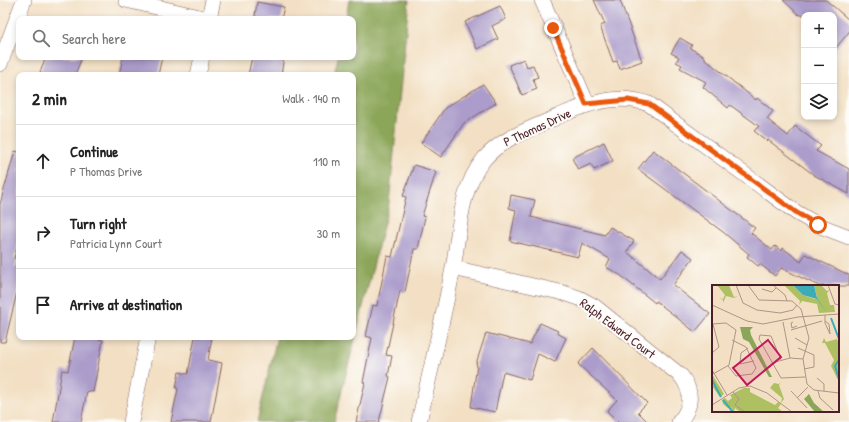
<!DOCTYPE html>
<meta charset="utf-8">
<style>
body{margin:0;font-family:"Patrick Hand",sans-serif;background:#f6f6f6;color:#222}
.controls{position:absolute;right:12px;top:12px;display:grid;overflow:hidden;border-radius:8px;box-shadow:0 2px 6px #0003}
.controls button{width:36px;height:36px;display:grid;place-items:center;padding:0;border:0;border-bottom:1px solid #e0e0e0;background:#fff;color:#222;font:20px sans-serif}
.stop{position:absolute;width:12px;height:12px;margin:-9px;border:3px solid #ea580c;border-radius:50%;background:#fff}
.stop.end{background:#ea580c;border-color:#fff;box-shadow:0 1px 4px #0008}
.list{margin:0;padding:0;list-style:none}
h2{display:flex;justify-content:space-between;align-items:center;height:52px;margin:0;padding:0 16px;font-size:17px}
h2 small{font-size:13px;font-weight:400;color:#767676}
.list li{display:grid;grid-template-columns:26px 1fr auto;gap:12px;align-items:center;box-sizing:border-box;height:72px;padding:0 16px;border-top:1px solid #e0e0e0}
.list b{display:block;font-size:15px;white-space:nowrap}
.list p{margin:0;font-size:13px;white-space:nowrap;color:#767676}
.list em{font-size:13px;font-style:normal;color:#767676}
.icon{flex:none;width:22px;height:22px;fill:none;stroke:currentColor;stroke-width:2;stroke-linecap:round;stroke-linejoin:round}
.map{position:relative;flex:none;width:849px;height:422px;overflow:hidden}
.search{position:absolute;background:#fff;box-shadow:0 2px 6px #0003;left:16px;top:16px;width:340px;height:44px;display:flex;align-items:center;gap:10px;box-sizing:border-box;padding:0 14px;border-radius:8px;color:#767676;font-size:15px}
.panel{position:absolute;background:#fff;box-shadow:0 2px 6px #0003;left:16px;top:72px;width:340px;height:268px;border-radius:8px}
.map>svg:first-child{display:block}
.forest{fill:#8ba659;stroke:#6a6242}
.building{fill:#ab9ccb}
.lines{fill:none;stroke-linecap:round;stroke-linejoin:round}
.minor-casing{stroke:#856361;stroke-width:16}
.minor{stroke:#fff;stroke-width:15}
.route{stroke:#ea580c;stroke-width:5}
.labels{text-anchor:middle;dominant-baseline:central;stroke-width:4;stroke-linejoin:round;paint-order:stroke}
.street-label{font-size:13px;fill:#4a1f2b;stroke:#fdfcf7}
.inset-river{fill:none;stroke:#3cadb6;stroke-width:2}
.inset-road{fill:none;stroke:#af9387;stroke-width:1}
.view{fill:#c2185b;fill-opacity:0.15;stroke:#c2185b;stroke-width:2}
.inset-edge{fill:none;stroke:#4a1f2b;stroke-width:2}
</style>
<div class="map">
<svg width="849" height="422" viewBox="0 0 849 422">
<rect width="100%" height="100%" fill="#fdfcf7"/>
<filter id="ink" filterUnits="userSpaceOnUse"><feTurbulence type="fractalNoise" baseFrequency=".025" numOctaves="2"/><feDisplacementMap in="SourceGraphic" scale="8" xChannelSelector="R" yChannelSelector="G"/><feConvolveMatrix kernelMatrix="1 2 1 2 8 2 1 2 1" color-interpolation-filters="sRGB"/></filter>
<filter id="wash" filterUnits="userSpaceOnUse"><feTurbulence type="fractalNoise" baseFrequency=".012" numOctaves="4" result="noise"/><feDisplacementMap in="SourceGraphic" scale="16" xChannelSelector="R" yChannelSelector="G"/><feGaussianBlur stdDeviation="0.9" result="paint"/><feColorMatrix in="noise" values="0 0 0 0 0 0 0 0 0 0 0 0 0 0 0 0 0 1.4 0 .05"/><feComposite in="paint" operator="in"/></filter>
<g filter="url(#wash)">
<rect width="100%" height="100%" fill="#f3e0c4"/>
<!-- forest -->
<path class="forest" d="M349,0H409L389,203L334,422H257L277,337H353V75H334L338,57H353V19H346Z"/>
<g id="blocks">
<!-- building -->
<path class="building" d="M594,0H620L642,61L620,69L617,61L613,62L600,26L605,24Z
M783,0H826L849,20V32L834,50V15H799Z
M257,2L284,7L281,19H256L255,16Z
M500,6L506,19L492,26L498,39L477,49L465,22Z
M680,38L692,45L690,48L705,57V59L756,100L757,98L773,111L767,119L788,136L795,126L821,146L816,151L849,169V194L814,175L768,140L767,141L754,131L759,126L730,105L728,108L703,87L706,82L680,68L682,65L676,62L679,57L671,53Z
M46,57H82L75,75H39Z
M123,57H162L158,75H119Z
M252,57H284L281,75H248Z
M524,59L527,67L533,65L538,77L533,79L537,89L522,95L509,65Z
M483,84L496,103L464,123L441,157L421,143L445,108Z
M604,142L613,161L594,170L591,164L578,170L572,158Z
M653,150L755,228L751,233L772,250L775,246L782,251L783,248L801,262L805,254L849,275V286H819L781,268L775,276L760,264L758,266L747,257L749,254L723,232L638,169Z
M15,151L19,152V241L14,258L17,259L15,268L19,269V284L5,342H0V204Z
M414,165L436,172L422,216L425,217L418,249H414L405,292L400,291L386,355L392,356L388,376L390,377L379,422H356L365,383L363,382L372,338L366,336L373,305L377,306L387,256L392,257L406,197L403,196Z
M511,195L535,200L531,217L605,235L610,227L634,241L627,252L660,279L682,250L693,258L673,285L710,314L695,332L656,301L655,303L620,275L606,267L610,259L582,243L578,257L510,241L516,210L509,208Z
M540,323L558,331L557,333L566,338L555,362L538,354L530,380L503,372L495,412L471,407L477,365L476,364L486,333L530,344Z
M75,337H98L97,339L103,340L93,392L87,391L81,422H53L62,370L68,371Z
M195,337H212L208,360L222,363L211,422H171L178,389L176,388L179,372L188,374Z
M593,348L647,403L638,412L648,422H618L607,411L617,400L578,364Z"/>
</g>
</g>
<g filter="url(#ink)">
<use href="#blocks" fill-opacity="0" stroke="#856361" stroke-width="1"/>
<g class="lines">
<defs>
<path id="minor" d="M126,0L208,19
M542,0L587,104
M209,19L213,0
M0,64L24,0
M198,75L202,57
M453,268L564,293L579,298L594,306L681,376C693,391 692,408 679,422
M131,422L148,337
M419,422C430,371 443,320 453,268C460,231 459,190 484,159C503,137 533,128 559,116C589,103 617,93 649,104L797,213L818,225L849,237"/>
</defs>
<!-- minor casing -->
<use href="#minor" class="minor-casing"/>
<!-- minor -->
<use href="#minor" class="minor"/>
</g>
</g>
<g class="lines" filter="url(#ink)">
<!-- route -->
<path class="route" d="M553,28L586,104L628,100L649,104L797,213L818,225"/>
</g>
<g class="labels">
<!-- street labels -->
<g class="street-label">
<text transform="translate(537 127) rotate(-25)">P Thomas Drive</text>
<text transform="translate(618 328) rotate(37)">Ralph Edward Court</text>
</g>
</g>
<!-- overview -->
<g transform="translate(712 285)">
<rect width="127" height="127" fill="#f3e0c4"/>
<path d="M5,0H17L22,12L26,11L22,13L14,11L11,18V15L7,13L11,14L13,10ZM72,0H81L91,10L103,14L105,12L102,0H109L115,6L118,5L115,8L118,20H122L123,27L107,28L105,19L90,16L87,20L88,16ZM112,53L114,57L125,54L127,59V97L119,81L122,75L113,58H98H110ZM0,89L12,109L8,112L0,101L3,100L0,98ZM70,96L67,100L72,114L69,118L70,113L58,103L62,98L67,99ZM32,103H38V107L63,120L66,117L69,119L66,123L71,127H28L23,123L22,127L19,122L16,123L11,119L10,115L13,113L16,116L20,113L18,110Z" fill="#afc063"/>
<path d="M28,42H41L38,45L39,50L60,92H57L37,57L31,54ZM97,109L102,118L112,127H103L92,114Z" fill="#8ba659"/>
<path d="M81,0H102L105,13L107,16L114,27L105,14L91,10Z" fill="#3cadb6"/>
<path class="inset-river" d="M119,33L127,54M127,75L123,81L127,94M0,95L9,112M11,115L21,127"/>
<path class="inset-road" d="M24,0L31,18L45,25L68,28L81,25L85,20M36,0L47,15L80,16L89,24L97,53L91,74L95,99L102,105L127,108M61,0L73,10L75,16M116,0L123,19L127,20M50,4L60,7L64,3M0,20L35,36L51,39L86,32L127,29M113,36L117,39L118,49L113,38V30M71,37L78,73M81,37L79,38L80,43L85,41M0,39L14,38L24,45L17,80L1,89M79,45L110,36M83,53L95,60M36,63L29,68L28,79L42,76M86,63L102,70V82L92,84M0,68L7,62L1,39M69,75L59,51L48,50L47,54L69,93L93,92M60,78L78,73L91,74M16,81L24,91L40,89L44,83L34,62L20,55M0,85L15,110M105,93L112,99V106M79,106L95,123M106,106L108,113L121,125M21,107L27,114L23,120L33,127M85,113L96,102M0,120L27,103L38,101L55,108L80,127"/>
<path class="view" d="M56,55L69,72L35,100L21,83Z"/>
<rect width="127" height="127" class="inset-edge"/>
</g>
</svg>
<div class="controls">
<button>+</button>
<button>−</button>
<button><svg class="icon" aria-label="layers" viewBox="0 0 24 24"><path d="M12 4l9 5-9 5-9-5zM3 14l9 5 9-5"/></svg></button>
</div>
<div class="stop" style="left:818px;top:225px"></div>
<div class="stop end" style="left:553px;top:28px"></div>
<div class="search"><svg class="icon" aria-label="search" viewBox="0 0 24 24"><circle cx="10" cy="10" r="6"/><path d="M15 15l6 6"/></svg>Search here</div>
<section class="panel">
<h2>2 min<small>Walk · 140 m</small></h2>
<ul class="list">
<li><svg class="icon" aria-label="ahead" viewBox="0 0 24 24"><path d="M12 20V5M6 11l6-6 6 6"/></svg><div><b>Continue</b><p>P Thomas Drive</p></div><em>110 m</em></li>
<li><svg class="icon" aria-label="right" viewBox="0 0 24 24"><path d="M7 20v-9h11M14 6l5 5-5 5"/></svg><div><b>Turn right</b><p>Patricia Lynn Court</p></div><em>30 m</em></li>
<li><svg class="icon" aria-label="arrive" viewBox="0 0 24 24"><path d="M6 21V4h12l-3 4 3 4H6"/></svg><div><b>Arrive at destination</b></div></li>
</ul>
</section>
</div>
